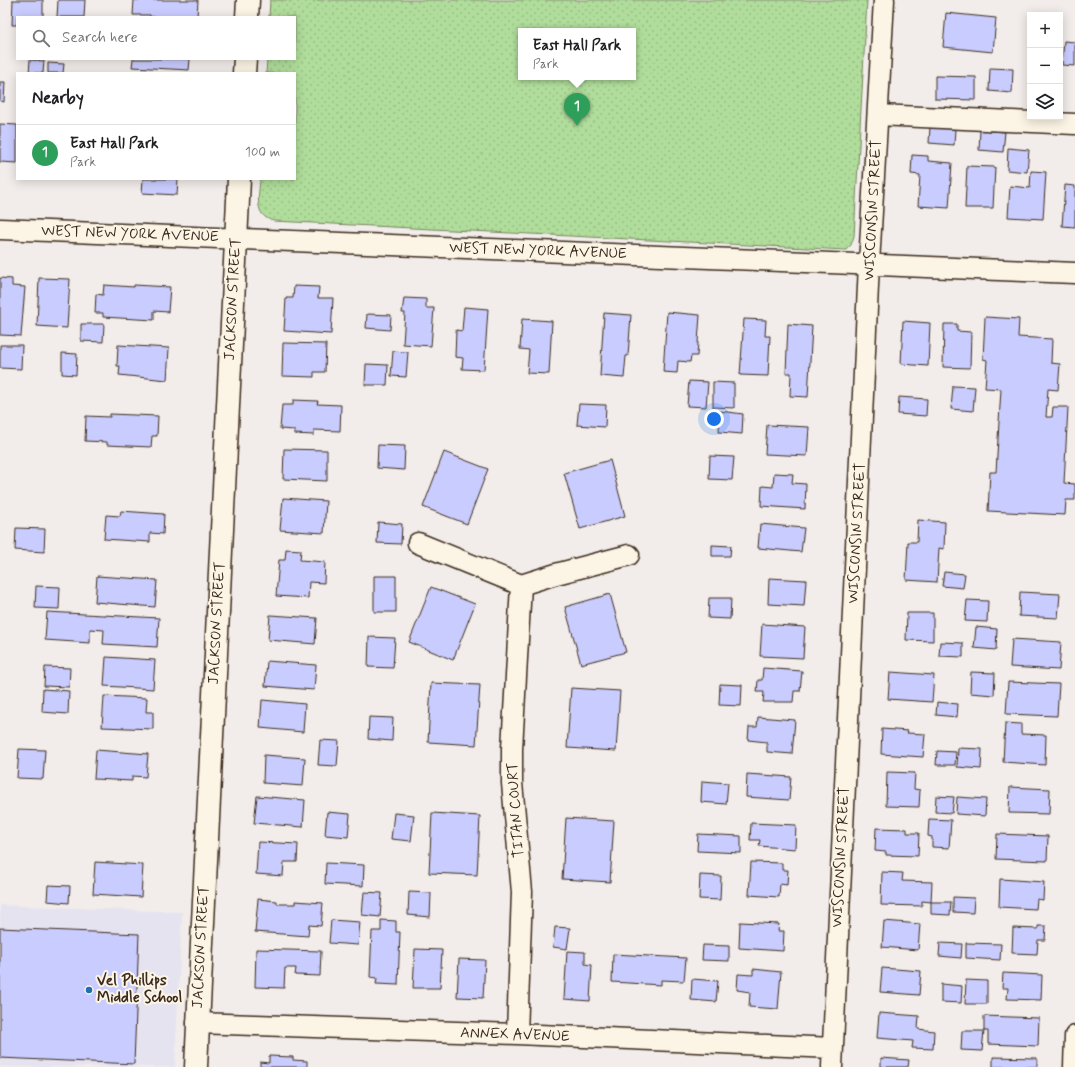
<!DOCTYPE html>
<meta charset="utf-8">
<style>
body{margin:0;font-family:Mynerve,sans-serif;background:#f2f2f2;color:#202124}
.controls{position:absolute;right:12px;top:12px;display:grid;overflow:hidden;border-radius:0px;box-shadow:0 2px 10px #0003}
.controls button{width:36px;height:36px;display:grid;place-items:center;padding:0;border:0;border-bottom:1px solid #e0e0e0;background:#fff;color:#202124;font:20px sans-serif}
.you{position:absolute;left:714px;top:419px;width:14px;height:14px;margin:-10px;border:3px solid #fff;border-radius:50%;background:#1a73e8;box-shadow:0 0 0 6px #1a73e833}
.badge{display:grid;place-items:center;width:26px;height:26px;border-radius:50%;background:#1f6fb2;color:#fff;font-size:13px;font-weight:700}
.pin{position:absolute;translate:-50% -33px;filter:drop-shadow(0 1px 2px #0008)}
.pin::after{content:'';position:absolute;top:21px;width:14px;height:12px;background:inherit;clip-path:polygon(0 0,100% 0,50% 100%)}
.popup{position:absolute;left:518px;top:28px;width:118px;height:52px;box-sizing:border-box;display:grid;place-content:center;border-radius:0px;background:#fff;filter:drop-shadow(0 1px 3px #0005);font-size:13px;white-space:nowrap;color:#757577}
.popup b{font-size:15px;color:#202124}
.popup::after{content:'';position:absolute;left:50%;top:100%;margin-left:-8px;border:8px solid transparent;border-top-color:#fff}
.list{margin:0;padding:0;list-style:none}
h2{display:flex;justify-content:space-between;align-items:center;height:52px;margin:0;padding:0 16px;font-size:17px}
h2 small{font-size:13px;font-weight:400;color:#757577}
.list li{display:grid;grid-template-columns:26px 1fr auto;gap:12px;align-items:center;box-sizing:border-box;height:56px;padding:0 16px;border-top:1px solid #e0e0e0}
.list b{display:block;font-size:15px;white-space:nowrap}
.list p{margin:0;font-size:13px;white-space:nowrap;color:#757577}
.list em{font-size:13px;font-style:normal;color:#757577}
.icon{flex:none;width:22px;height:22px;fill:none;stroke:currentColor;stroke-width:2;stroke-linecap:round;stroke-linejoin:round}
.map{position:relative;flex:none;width:1075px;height:1067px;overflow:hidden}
.search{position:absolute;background:#fff;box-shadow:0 2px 10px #0003;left:16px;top:16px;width:280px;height:44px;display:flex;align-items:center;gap:10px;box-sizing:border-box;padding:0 14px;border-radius:0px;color:#757577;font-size:15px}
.panel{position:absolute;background:#fff;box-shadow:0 2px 10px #0003;left:16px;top:72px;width:280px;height:108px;border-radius:0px}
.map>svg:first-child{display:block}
.built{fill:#e6e3f0}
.grass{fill:url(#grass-dots);stroke:#76845c;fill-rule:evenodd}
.building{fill:#c9ccfe;stroke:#3b2a1e}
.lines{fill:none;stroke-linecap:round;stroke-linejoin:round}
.minor-casing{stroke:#3b2a1e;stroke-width:23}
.major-casing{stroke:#3b2a1e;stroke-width:25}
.minor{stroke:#fcf5e5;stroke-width:20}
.major{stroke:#fcf5e5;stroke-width:22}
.poi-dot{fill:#1f6fb2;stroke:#fcf5e5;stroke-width:1.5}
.labels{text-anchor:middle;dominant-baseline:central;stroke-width:4;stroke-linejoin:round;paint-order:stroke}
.street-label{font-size:15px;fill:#3b2a1e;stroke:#fcf5e5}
.poi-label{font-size:15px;font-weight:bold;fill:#3b2a1e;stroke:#fcf5e5;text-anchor:start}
</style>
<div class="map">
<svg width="1075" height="1067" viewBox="0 0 1075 1067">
<defs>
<pattern id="grass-dots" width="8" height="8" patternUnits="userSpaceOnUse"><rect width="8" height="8" fill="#b0dd9b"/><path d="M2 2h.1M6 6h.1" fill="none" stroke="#98be85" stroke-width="1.8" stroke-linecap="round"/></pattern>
</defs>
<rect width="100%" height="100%" fill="#f2edea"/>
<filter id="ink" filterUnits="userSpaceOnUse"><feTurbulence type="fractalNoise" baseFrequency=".025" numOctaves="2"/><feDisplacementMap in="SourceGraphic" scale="8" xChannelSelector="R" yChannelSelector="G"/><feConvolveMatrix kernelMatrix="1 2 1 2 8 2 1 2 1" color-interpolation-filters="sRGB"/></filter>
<g filter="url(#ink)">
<!-- built -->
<path class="built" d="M0,905L182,912L175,1067H0Z"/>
<!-- grass -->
<path class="grass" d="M270,0H867L854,236L851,245L846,250L274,221C253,216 259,196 260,179H295V73H266L267,59H295V17H269ZM521,31H633V77H521Z"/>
<!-- building -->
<path class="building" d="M13,0H43V17H17V25H12Z
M58,0H85L84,17H57Z
M134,0H198L197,17H150V15H133Z
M946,13L996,18L993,52L943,47Z
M1064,41L1075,42V66L1062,65Z
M133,59H190L189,70L132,67Z
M30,60L44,61L43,73H29Z
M48,63L64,64L63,73H48Z
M990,68L1013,69L1012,93L989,91Z
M935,76L976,77V100L935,99Z
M0,82H5L4,102L0,101Z
M0,124L17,125V163L0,162Z
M930,127L955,129L954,145L929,143Z
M980,130L1005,132L1003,152L979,150Z
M1008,148L1029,150L1027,172L1007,170Z
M912,155L928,156V161L952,163L949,208L918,206L920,175L911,174Z
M967,166L995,167L993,208H965Z
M1031,171L1046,172L1043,219L1008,217L1010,186L1030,188Z
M143,179H178L177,195L142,193Z
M1065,185L1075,186V227L1062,226Z
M0,278L12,279V286L25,287L21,336L0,335Z
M39,278L70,279L67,328L37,326Z
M104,285L134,287V285L170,287L168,312L154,311V320L103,317V313H95L96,294L103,295Z
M294,286L319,287L318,298H333L331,334L284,331L286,298H293Z
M404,298L426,299V308H434L431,346L403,344L405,313H402Z
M464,307L488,309L484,370L462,369L463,358L455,357L456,330L462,331Z
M667,312L700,315L697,356H691L690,362L678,361L677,373L663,372Z
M604,313L631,315L628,356H626L624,378L600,376Z
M367,314L391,315L390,330L366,328Z
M985,317L1019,319L1018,337L1052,339L1051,363L1060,364L1058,390L1048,389L1046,417H1052L1053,407H1068L1064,483L1075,484V500H1066L1065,515L988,511L990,472H996L1001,389L985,388L987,360L983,359Z
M522,319L552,321L549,374L527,373L529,350L520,349Z
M744,319L766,320L765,336H770L768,376L740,375Z
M903,321L930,323L928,366L901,364Z
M81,324H104L103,342L81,341Z
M788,324L812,326L808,397L790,396L791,373H786Z
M944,324H957V331L971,332L970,368L943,367Z
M283,343L326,344L325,372H314V377L282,376Z
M0,345H22L21,369L0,368Z
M118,345L169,348L167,380L119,375L120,366H117Z
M393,351L408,352L406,377L391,376Z
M62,353L77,354L76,375L62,374Z
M366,364L388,365L387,385H365Z
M689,381L708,382L706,407L687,406Z
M713,382L734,383V408L713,407Z
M953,386L975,387L973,411L951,409Z
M899,397L927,399L926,416L898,414Z
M293,400L318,401L317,404L341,405L340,431L314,430V435L294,434V430L280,429L282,405H293Z
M579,404L606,405L605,427L577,425Z
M720,411L743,414L742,434L719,432Z
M110,414L158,416L157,436H152L151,447L107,445V442L85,441L86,416L110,417Z
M767,425L809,427L807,456L765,454Z
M378,445L405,446L404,470L377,468Z
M284,449L327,450V481L283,479Z
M444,452L488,469L467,524L423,507Z
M710,456L734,457L732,480L709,479Z
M610,460L625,516L580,529L564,473Z
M774,473L793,474L792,483L806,484L805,509L761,506L762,486L773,487Z
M283,498L326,501L324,533L280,530Z
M121,511L164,514L163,534L150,533V542L104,539L106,515L120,516Z
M918,520L945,522L944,549L939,548L937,582L906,580L908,542H917Z
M378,522L402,524L401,544L377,543Z
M760,524L804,528L801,552L758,548Z
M16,528L45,529L44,552L15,550Z
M712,545L731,546L730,556H712Z
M286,549L301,550L300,560L325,562L324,583L309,582L308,598L276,596L279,560H285Z
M944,572L965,574L963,588L942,586Z
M97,576L157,580L155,607L95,602Z
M374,576H396V612H374Z
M769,578L806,580L804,606L768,604Z
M36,586L60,587L59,609L35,608Z
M431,587L475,604L453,660L409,642Z
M1020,592L1060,594L1058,618L1019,616Z
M610,594L626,652L581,664L565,607Z
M709,598H731L730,619L708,618Z
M967,600L988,601L987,622L965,621Z
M47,612L159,618L157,647L103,644L104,630L90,629V643L45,640Z
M907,613H933V641L906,640Z
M270,615L317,618L315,644L268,640Z
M762,624L805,627L803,658L760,656Z
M976,627L997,629L996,650L974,648Z
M369,637L395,638L393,668L368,667Z
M1012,639L1061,642L1059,670L1010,667Z
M940,642L963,643V657L939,656Z
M106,657L155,660L153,689L104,686Z
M267,661L316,665L314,690L265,686Z
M45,667L70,668L69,687L44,686Z
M763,668L802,671L800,691H794L793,702H763L764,692H757L758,680H762Z
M890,672L934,675L932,702L888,699Z
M971,672L995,673L994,695L970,693Z
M1008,682L1059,684L1057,716L1006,714Z
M431,683L480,685L476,745L428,742Z
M720,684L742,685L741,706L719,705Z
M571,688L620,691L616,751L567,748Z
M43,689L69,691L68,714L42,712Z
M104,696L147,698L146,712H153V729L102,727Z
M262,700L305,704L303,732L260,728Z
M937,702L958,704L957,717L936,715Z
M369,717L393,718L392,741L368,739Z
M758,717L795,720L792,754L767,752V742L748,740L749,727H757Z
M1005,723L1021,724V734L1046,735L1045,765L1003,762Z
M882,729L908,731L907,733L925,734L923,757L881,754Z
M320,740L339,741L337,766L318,765Z
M958,748L982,749L981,769L957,767Z
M19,749L45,750L43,779L17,778Z
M96,750L148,754L146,777L132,776V781L94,779Z
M937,751L956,752L955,765H936Z
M264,755L305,758L303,786L263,783Z
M887,772L915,773L914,789L920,790L919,807L886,806Z
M747,774L791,777L789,800L746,797Z
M702,781L728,783L726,804L701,802Z
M1010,787L1050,789L1049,814L1009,813Z
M257,796L305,800L303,827L254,823Z
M936,796L954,797L952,813L935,812Z
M957,797L986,799L985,816L956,814Z
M327,812L350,814L348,837L325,835Z
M394,813L414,815L411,841L391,839Z
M432,813L480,816L477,875L429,873Z
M566,818L614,821L610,882L562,879Z
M929,819L951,820L949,848L932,847V837L928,836Z
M751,823L796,825L795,849L759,846L760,840H750Z
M876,828L907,829V833H919L918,856L886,855V852L875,851Z
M698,834L741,836V853L697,851Z
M997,834L1048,836L1047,861L996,859Z
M258,842L298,844L297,862H284L283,876L256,874Z
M95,862L143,865L141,897L93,894Z
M751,862L782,863V870H788L787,885L780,884L779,897L749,895Z
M326,863L364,865L363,886L325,884Z
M882,872L903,873L902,881L932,882L931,902L922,901V906L881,905Z
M700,875L721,876L720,900L699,899Z
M1000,879L1044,882L1043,900L1037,899L1036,909L999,907Z
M48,885L70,886L69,903L47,901Z
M364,892L382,893L380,917L362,915Z
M409,892L431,893L430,917L408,915Z
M953,897L974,898L973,913L953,912Z
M258,899L277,901V904H295V901L323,903L321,926L309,925L308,936L255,932Z
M931,902H951L950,915L931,914Z
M331,920L360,922L358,945L329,943Z
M381,920L396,921V932H400L398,985L376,984L377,978L370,977L372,931H381Z
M884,921L920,924L918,950L882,947Z
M740,922L779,924L778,931H784L783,951L739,948Z
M1038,926H1046L1045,940H1038L1037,954L1012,953L1013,928L1038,929Z
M555,927L570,928L567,949L553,947Z
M0,928L139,934L134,1064L0,1058Z
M940,943L962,944L961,958L939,956Z
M966,943L1001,944L1000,960L966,958Z
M703,945L729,946V961L702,960Z
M256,949L321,951L320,976L295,975L296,968H285L284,988L255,987Z
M415,949L442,950L440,988H413Z
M567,951L585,952V964L592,965L590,1001L564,999Z
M613,954L686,958L684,981L661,980V985L612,982Z
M459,959L485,960L483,998L457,997Z
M882,968L921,971L919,995L880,992Z
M753,969L781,972L778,1009L749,1007L750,992L737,990L738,974L753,975Z
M1003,973L1042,975L1041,1000L1007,999L1008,988H1002Z
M692,979L718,981L716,1002L691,1000Z
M966,980L987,981V1004H965Z
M941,984L962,986L961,1003L941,1002Z
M879,1013L919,1016L918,1029L934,1031L933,1049L912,1048L913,1041L877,1038Z
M984,1016L1039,1018L1038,1046L988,1044V1031H984Z
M962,1031H984L982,1051L961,1050Z
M269,1056L293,1057V1060L307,1061V1067H260V1062L269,1063Z
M993,1057L1037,1058V1067H993Z
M881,1058L909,1060L908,1067H881Z"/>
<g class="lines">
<defs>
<path id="minor" d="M878,115L1075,124
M0,229L1075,273
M418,543L521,585L556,574L629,555
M197,1023L517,1034L833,1048
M517,1034L522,892L512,783V749L521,585
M832,1067L869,264L884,0
M1074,1067L1075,1036"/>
<path id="major" d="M247,17L248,0
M244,73L245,59
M196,1067L239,179"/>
</defs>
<!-- minor casing -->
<use href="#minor" class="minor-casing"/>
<!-- major casing -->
<use href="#major" class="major-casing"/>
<!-- minor -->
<use href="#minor" class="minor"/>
<!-- major -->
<use href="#major" class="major"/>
</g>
</g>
<!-- markers -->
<circle class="poi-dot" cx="89" cy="990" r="4"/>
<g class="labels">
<!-- street labels -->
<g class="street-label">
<text transform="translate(873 210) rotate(-87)">WISCONSIN STREET</text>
<text transform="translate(130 234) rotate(2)">WEST NEW YORK AVENUE</text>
<text transform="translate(538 251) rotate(2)">WEST NEW YORK AVENUE</text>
<text transform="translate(233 299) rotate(-87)">JACKSON STREET</text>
<text transform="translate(857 533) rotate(-87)">WISCONSIN STREET</text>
<text transform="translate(217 623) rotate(-87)">JACKSON STREET</text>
<text transform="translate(516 810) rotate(-94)">TITAN COURT</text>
<text transform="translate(841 857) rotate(-87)">WISCONSIN STREET</text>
<text transform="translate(201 947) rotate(-87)">JACKSON STREET</text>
<text transform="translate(515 1035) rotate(2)">ANNEX AVENUE</text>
</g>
<!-- poi labels -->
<g class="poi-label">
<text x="97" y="981">Vel Phillips<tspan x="97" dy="17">Middle School</tspan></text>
</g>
</g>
</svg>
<div class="controls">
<button>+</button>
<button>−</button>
<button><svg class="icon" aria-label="layers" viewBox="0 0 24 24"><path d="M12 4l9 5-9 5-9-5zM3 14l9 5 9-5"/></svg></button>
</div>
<div class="you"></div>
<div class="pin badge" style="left:577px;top:126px;background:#2e9e5b">1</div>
<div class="popup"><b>East Hall Park</b>Park</div>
<div class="search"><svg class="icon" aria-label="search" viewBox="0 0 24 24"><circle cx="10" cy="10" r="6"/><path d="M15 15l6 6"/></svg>Search here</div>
<section class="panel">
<h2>Nearby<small></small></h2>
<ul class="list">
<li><span class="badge" style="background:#2e9e5b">1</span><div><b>East Hall Park</b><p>Park</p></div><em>100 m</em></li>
</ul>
</section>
</div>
